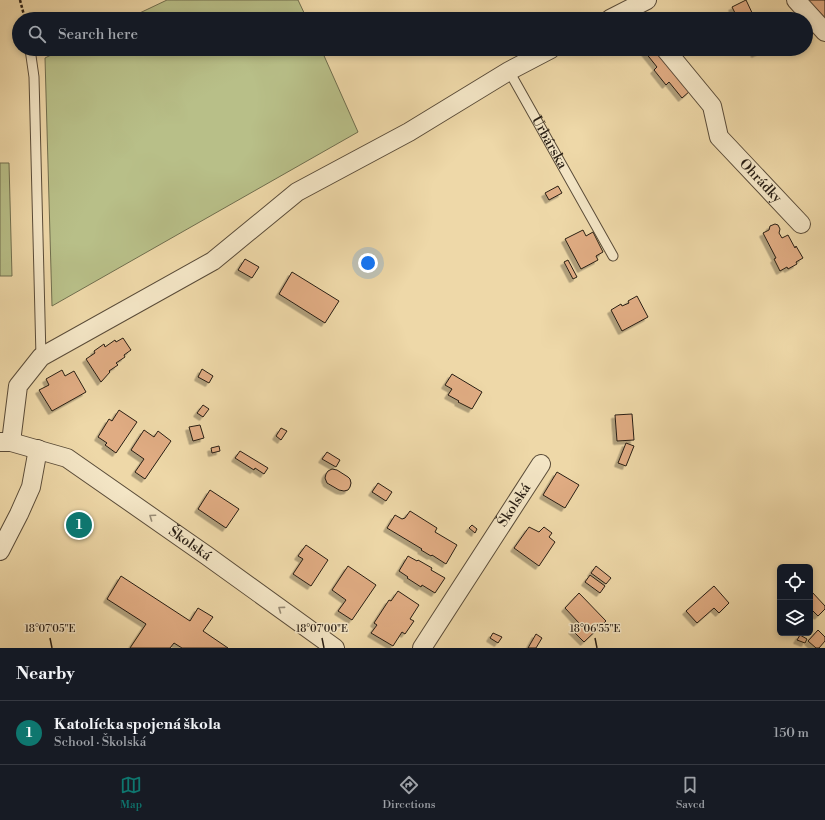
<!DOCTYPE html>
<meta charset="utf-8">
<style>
body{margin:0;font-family:"Libre Bodoni",serif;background:#20242c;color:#f1f3f6}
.controls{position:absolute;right:12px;bottom:12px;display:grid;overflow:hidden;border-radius:6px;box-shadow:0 2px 6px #0003}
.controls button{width:36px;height:36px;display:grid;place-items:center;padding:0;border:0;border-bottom:1px solid #363941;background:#171b24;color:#f1f3f6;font:20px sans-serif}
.you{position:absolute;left:368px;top:263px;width:14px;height:14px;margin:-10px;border:3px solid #fff;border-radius:50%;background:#1a73e8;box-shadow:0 0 0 6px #1a73e833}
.badge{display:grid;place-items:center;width:26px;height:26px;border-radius:50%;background:#0f766e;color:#fff;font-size:13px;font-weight:700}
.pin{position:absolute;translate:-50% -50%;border:2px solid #fff;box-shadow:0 1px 4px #0006}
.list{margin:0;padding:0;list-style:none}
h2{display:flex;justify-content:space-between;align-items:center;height:52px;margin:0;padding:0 16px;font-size:17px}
h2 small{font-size:13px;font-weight:400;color:#9ea1a6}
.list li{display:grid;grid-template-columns:26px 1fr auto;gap:12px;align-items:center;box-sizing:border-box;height:64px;padding:0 16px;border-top:1px solid #363941}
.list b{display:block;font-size:15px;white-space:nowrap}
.list p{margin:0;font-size:13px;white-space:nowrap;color:#9ea1a6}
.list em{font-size:13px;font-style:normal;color:#9ea1a6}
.icon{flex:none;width:22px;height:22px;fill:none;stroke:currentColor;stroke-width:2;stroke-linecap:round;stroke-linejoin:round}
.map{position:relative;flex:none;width:825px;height:648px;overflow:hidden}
.search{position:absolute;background:#171b24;box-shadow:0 2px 6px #0003;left:12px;right:12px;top:12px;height:44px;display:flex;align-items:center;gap:10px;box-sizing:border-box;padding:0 14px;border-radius:22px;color:#9ea1a6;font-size:15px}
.sheet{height:116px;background:#171b24}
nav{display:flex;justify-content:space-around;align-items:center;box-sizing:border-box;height:56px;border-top:1px solid #363941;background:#171b24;font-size:11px;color:#9ea1a6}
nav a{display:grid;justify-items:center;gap:2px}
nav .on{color:#0f766e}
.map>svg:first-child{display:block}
.green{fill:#b8bf88;stroke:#706e4e}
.building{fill:#e0ac83;stroke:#281e14;filter:url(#shadow)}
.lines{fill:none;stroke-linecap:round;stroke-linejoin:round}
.lane-casing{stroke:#5a4c39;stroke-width:11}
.street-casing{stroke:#5a4c39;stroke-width:20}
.path{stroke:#281e14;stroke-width:2.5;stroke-dasharray:3 2;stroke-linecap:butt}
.lane{stroke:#f4e6c6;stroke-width:9}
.street{stroke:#f4e6c6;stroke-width:18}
.oneway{stroke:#988c76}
.ticks{fill:none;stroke:#281e14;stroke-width:1.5}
.labels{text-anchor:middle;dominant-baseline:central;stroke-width:3;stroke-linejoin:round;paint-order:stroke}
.street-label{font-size:14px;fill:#281e14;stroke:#f4e6c6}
.ticks-label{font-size:10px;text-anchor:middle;fill:#281e14;stroke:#f4e6c6;stroke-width:3;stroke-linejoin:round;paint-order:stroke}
</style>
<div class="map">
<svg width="825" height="648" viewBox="0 0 825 648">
<defs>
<filter id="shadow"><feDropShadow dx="-3.5" dy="3.5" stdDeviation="0" flood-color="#0004"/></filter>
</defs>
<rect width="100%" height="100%" fill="#eed8a8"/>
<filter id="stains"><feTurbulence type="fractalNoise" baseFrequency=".005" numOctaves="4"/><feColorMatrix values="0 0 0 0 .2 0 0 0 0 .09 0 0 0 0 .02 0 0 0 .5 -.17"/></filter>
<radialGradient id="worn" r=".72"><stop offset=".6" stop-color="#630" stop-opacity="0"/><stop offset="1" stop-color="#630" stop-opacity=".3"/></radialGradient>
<!-- green -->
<path class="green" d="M167,0H298L307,19H127Z
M63,49H321L358,132L52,306L45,58Z
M0,163H9L12,276H0Z"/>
<!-- building -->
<path class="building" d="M746,0L755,19H738L732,7Z
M808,0H825V18Z
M649,49H655L690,91L682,98L669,82L666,85L654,70L657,67L645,52Z
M753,49H766L755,54Z
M558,186L562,193L549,200L545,193Z
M775,224L778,225L780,229L779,233L782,238L788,235L795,248L796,246L803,258L796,262L797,264L788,269L787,267L780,271L774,259L776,258L763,233L769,230L770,226Z
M583,230L586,236L593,232L603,252L596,256L598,260L581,269L565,239Z
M245,259L259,267L252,278L238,270Z
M568,260L577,277L573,279L564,262Z
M292,272L339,301L325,323L279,294Z
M637,296L648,317L622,331L611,310L621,304L622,306L629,303L628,301Z
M123,338L131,350L124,355L125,357L116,363L118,365L109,371L110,372L101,382L86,359L95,353L94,351L104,344L105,347L115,340L116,342Z
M202,369L213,376L209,383L198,377Z
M62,370L65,376L74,371L86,392L52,411L39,390L49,385L46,379Z
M452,374L482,392L472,409L458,402L459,401L448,395L452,389L445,385Z
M203,405L209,409L203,417L197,413Z
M119,410L137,422L116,453L105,445L107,443L98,437L109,419L112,421Z
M632,414L634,440L617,441L615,415Z
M200,425L204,438L193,441L189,427Z
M281,428L287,431L281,440L276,436Z
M144,430L154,437L158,431L171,441L145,479L135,472L144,459L131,450Z
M626,443L634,446L626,466L618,463Z
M219,446L220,451L212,453L211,448Z
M240,451L268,468L264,474L255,468L254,470L235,458Z
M327,452L340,460L336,467L322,459Z
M332,469L337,470L348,477L350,479L351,483L350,487L348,490L344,491L339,490L327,483L325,478L326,474L328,471Z
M557,472L579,485L565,508L543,495Z
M378,483L392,492L386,501L372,492Z
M210,490L239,509L226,528L198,509Z
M410,511L437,528L435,532L457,545L446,564L432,555L431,556L421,550L422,549L387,528L395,515L402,519L405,518Z
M472,525L477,529L475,533L469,528Z
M529,527L539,532L544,527L552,533L549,537L555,542L539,566L514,548Z
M306,545L328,560L311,586L293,574L303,559L298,556Z
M408,556L417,561L418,560L432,568L431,570L445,578L435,593L422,585L421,587L407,578L408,577L399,571Z
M348,566L376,585L352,620L338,611L346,600L332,590Z
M596,566L611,578L606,584L591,573Z
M590,575L605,586L600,593L585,582Z
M121,576L190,621L198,608L213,617L203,631L228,648H182L174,643L170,648H130L146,624L107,599Z
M714,586L729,603L719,613L714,608L697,623L686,611Z
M398,591L419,605L410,619L414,621L405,634L402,632L393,646L371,633L377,625L374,623L389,600L391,601Z
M812,592L825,606V609L818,616L810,608V594Z
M579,593L606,621L584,642L572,630L579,623L565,608Z
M818,630L825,637V641L819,648H816L808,641Z
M493,633L502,637L498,643L490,638Z
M536,634L542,638L536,648H528Z
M800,635L807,639L805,643L797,640Z"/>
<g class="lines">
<defs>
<g id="lane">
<path d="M30,49L34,77L41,357"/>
<path id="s1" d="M509,71L613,256"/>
</g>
<g id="street">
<path d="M796,0L825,32"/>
<path d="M610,19L647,0"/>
<path id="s2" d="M665,49L712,106L719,137L801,224"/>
<path id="s3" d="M0,442H11L67,458L206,555L335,648"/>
<path d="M11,442L18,386L41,357L213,261L297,192L409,132L509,71L551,49"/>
<path d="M0,551L19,514L31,487L38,449"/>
<path id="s4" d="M422,648L541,464"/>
</g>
</defs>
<!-- lane casing -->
<use href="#lane" class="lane-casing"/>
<!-- street casing -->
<use href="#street" class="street-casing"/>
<!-- path -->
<path class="path" d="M20,0L25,19"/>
<!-- lane -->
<use href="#lane" class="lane"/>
<!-- street -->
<use href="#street" class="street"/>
</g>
<!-- one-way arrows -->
<defs><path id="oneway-chevron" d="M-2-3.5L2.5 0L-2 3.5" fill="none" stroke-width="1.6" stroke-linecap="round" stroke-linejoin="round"/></defs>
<g class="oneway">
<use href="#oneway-chevron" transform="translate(152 517) rotate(-145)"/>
<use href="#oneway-chevron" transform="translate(281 609) rotate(-144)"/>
</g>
<!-- ticks -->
<path class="ticks" d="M50,638L52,648M322,638L324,648M595,638L597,648"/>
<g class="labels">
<!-- street labels -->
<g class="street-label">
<text stroke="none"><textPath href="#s1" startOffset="82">Urbárska</textPath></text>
<text stroke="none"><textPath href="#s2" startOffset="166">Ohrádky</textPath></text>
<text stroke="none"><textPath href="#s4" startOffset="170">Školská</textPath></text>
<text stroke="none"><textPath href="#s3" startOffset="219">Školská</textPath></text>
</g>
</g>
<g class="ticks-label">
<text x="50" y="632">18°07'05"E</text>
<text x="322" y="632">18°07'00"E</text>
<text x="595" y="632">18°06'55"E</text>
</g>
<rect width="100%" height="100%" filter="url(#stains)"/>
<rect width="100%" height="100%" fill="url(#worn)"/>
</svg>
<div class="controls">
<button><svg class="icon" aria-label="locate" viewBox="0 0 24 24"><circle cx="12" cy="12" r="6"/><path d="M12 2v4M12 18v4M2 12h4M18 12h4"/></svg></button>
<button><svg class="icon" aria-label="layers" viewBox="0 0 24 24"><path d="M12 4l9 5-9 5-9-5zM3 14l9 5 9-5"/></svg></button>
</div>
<div class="you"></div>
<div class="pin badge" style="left:79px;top:525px">1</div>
<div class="search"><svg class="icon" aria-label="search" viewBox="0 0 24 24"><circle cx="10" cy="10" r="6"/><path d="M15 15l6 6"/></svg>Search here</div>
</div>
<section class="sheet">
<h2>Nearby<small></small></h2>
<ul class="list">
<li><span class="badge">1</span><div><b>Katolícka spojená škola</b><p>School · Školská</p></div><em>150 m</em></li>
</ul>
</section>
<nav>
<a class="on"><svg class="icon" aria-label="map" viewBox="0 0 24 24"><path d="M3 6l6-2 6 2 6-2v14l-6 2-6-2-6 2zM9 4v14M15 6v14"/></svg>Map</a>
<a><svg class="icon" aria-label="directions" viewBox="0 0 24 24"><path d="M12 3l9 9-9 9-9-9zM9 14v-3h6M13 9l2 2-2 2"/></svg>Directions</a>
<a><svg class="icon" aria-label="saved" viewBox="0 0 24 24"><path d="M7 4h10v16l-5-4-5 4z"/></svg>Saved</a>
</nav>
